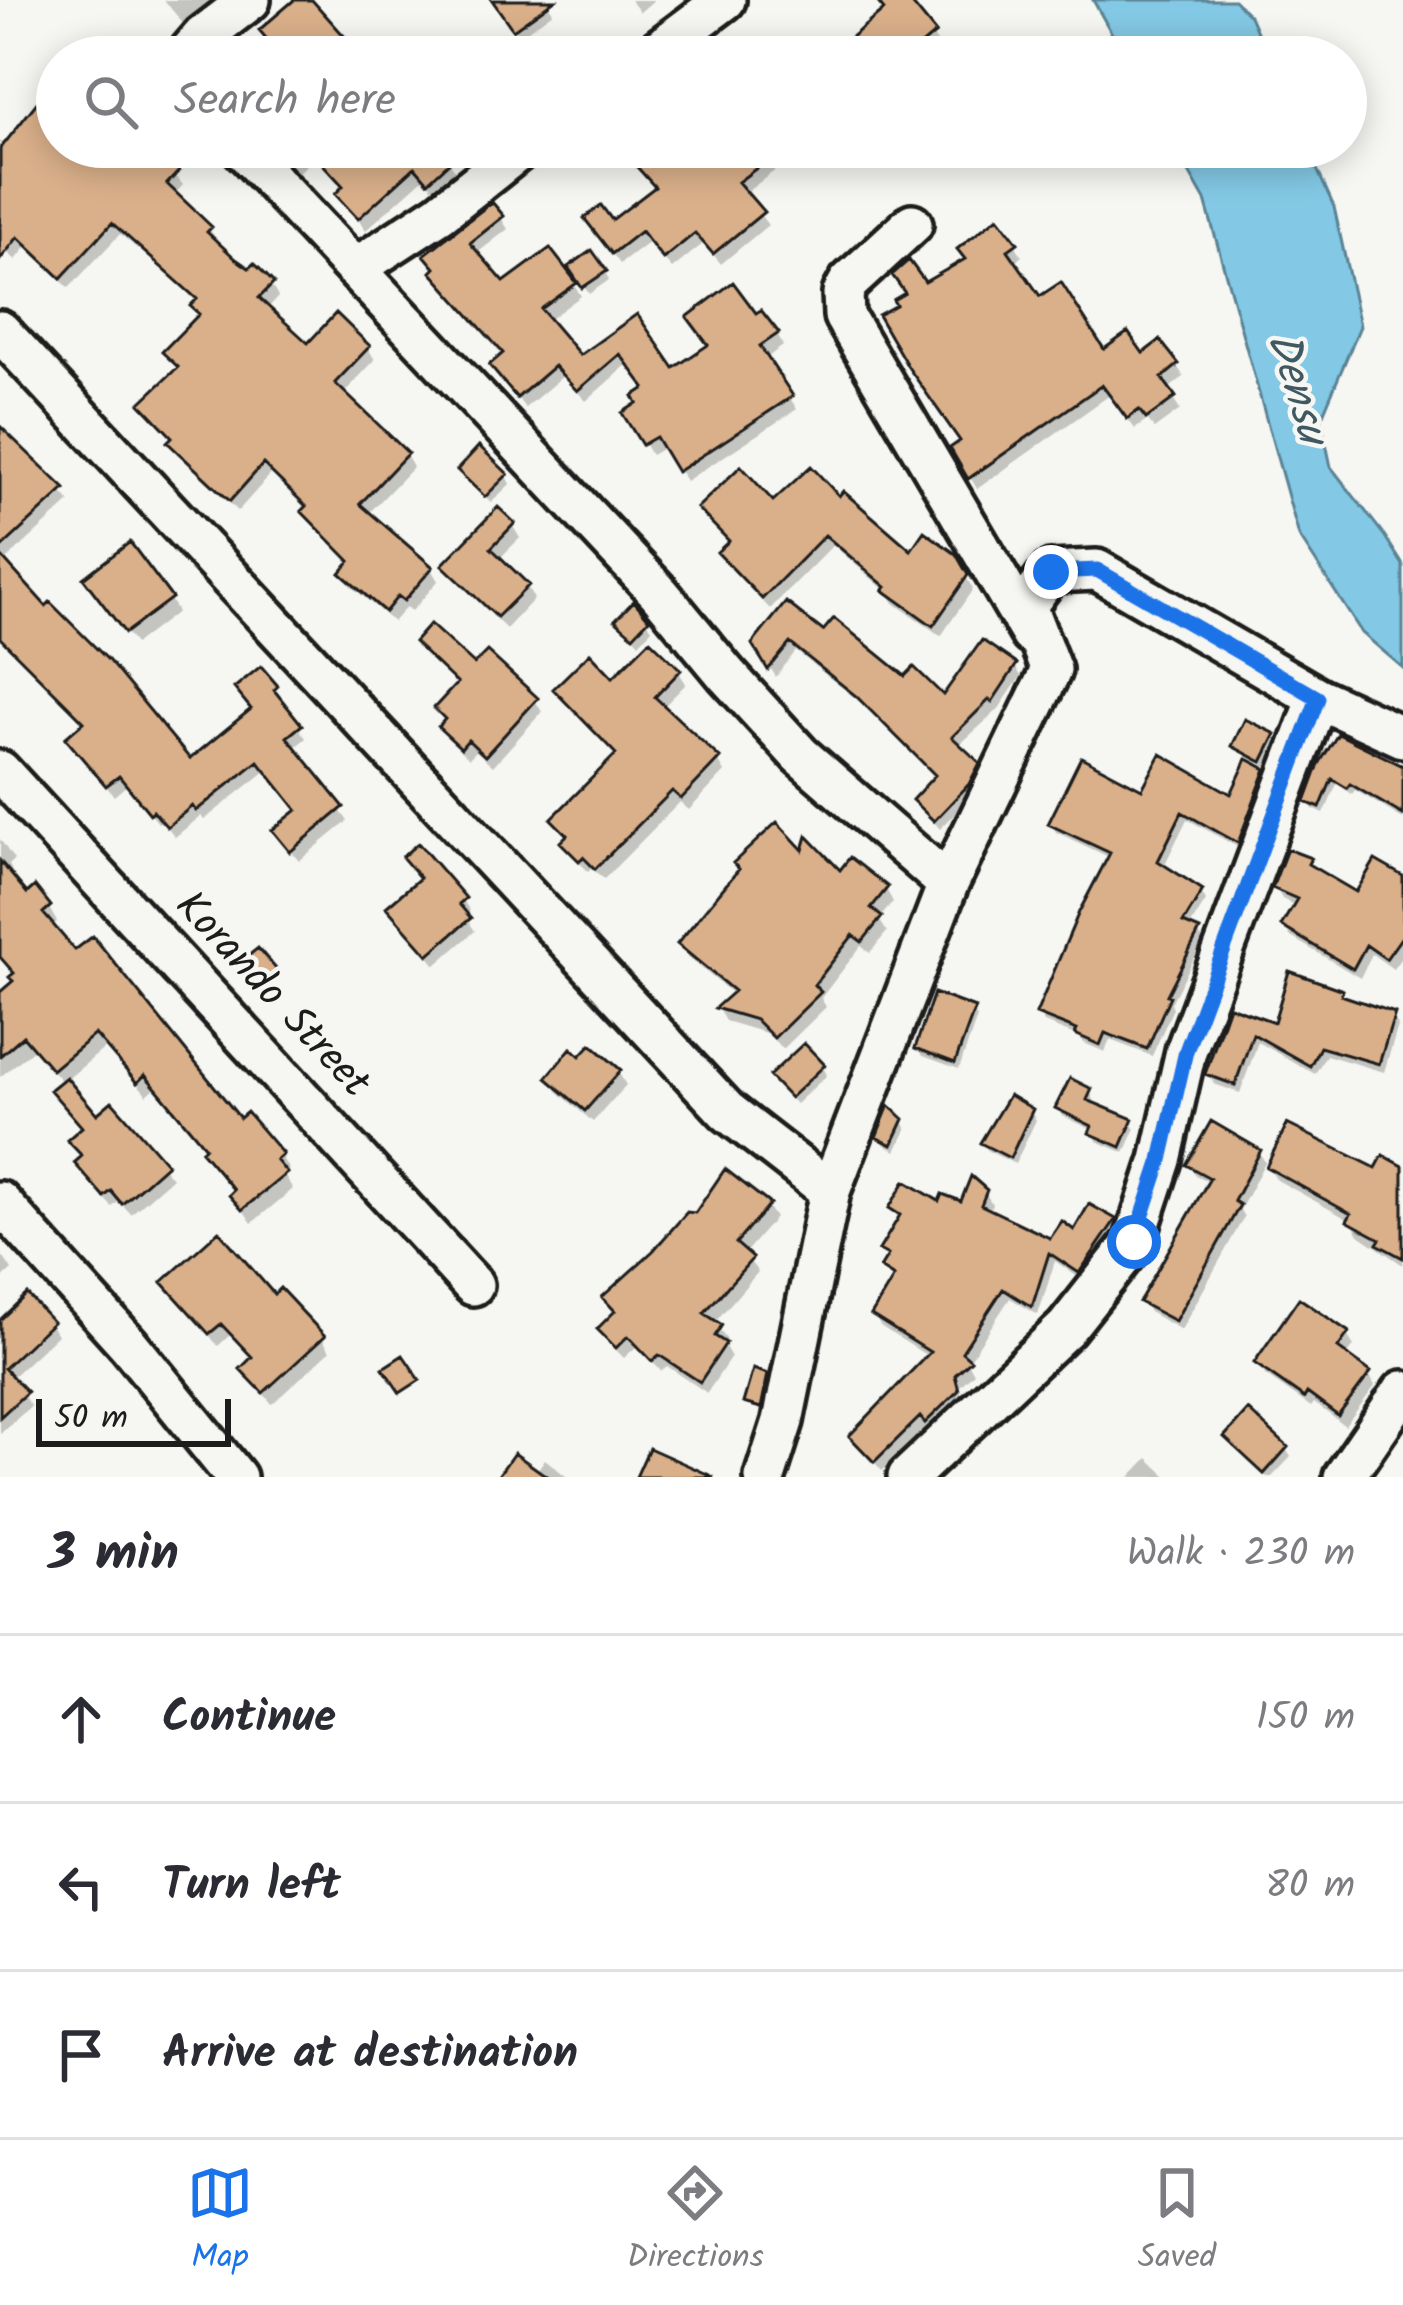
<!DOCTYPE html>
<meta charset="utf-8">
<style>
body{margin:0;font-family:Kalam,sans-serif;background:#f7f7f7;color:#2b2b33}
.scale{position:absolute;left:36px;bottom:30px;width:195px;box-sizing:border-box;padding-left:12px;border:6px solid #1c1c1c;border-top:0;font-size:33px;line-height:42px;white-space:nowrap;color:#1c1c1c;-webkit-text-stroke:9px #f6f6f2;paint-order:stroke}
.stop{position:absolute;width:36px;height:36px;margin:-27px;border:9px solid #1a73e8;border-radius:50%;background:#fff}
.stop.end{background:#1a73e8;border-color:#fff;box-shadow:0 3px 12px #0008}
.list{margin:0;padding:0;list-style:none}
h2{display:flex;justify-content:space-between;align-items:center;height:156px;margin:0;padding:0 48px;font-size:51px}
h2 small{font-size:39px;font-weight:400;color:#7c7c81}
.list li{display:grid;grid-template-columns:78px 1fr auto;gap:36px;align-items:center;box-sizing:border-box;height:168px;padding:0 48px;border-top:3px solid #e1e1e2}
.list b{display:block;font-size:45px;white-space:nowrap}
.list em{font-size:39px;font-style:normal;color:#7c7c81}
.icon{flex:none;width:66px;height:66px;fill:none;stroke:currentColor;stroke-width:2;stroke-linecap:round;stroke-linejoin:round}
.map{position:relative;flex:none;width:1403px;height:1477px;overflow:hidden}
.search{position:absolute;background:#fff;box-shadow:0 6px 30px #0003;left:36px;right:36px;top:36px;height:132px;display:flex;align-items:center;gap:30px;box-sizing:border-box;padding:0 42px;border-radius:66px;color:#7c7c81;font-size:45px}
.sheet{height:660px;background:#fff}
nav{display:flex;justify-content:space-around;align-items:center;box-sizing:border-box;height:168px;border-top:3px solid #e1e1e2;background:#fff;font-size:33px;color:#7c7c81}
nav a{display:grid;justify-items:center;gap:6px}
nav .on{color:#1a73e8}
.map>svg:first-child{display:block}
.water{fill:#83c8e4;stroke:#5a8394;stroke-width:3}
.shadow{fill:#0003}
.building{fill:#dab08a;stroke:#1c1c1c;stroke-width:3}
.lines{fill:none;stroke-linecap:round;stroke-linejoin:round}
.minor-casing{stroke:#1c1c1c;stroke-width:48}
.minor{stroke:#f6f6f2;stroke-width:39}
.route{stroke:#1a73e8;stroke-width:15}
.labels{text-anchor:middle;dominant-baseline:central;stroke-width:9;stroke-linejoin:round;paint-order:stroke}
.street-label{font-size:42px;fill:#1c1c1c;stroke:#f6f6f2}
.water-label{font-size:45px;font-style:italic;fill:#405862;stroke:#f6f6f2}
</style>
<div class="map">
<svg width="1403" height="1477" viewBox="0 0 1403 1477">
<rect width="100%" height="100%" fill="#f6f6f2"/>
<filter id="ink" filterUnits="userSpaceOnUse"><feTurbulence type="fractalNoise" baseFrequency=".00833" numOctaves="2"/><feDisplacementMap in="SourceGraphic" scale="24" xChannelSelector="R" yChannelSelector="G"/><feConvolveMatrix kernelMatrix="1 2 1 2 8 2 1 2 1" color-interpolation-filters="sRGB"/></filter>
<g filter="url(#ink)">
<!-- water -->
<path class="water" d="M1093,0H1234L1250,16L1268,57H1125Z
M1175,147H1307L1334,207L1360,326L1321,419L1331,467L1384,535L1403,565V668L1362,633L1299,536L1205,200Z"/>
<!-- shadow -->
<path class="shadow" d="M164,0H216L185,26Z
M495,0H545L553,12L520,36Z
M630,0H654L640,12Z
M876,0H905L941,47L928,57H827L886,12Z
M57,91V147H164L170,157L165,163L183,185L174,195L209,229L234,261L271,285L278,297L267,309L308,348H368L375,360L342,395L406,455L413,467L367,515L431,569L438,581L412,611L406,607L393,622L351,586L344,574L351,564L312,524L307,510L271,474L238,511L177,454L170,442L173,439L144,403L179,370L166,352L200,317L194,307L198,303L169,275L120,234L69,288L26,247L16,260L0,247V141L5,145Z
M276,147H438L457,173L436,192L424,178L366,230L339,194L345,189L315,157L298,173Z
M646,147H806L744,194L768,225L721,264L704,243L672,269L649,242L620,264L595,230L612,224L657,189L633,159Z
M880,147H927L916,156L908,147L891,161Z
M501,218L508,229L476,254L504,286L574,284L581,296L547,321L579,359L636,319L674,372L756,318L777,334L783,346L765,359L797,409L686,481L665,447L651,455L626,414L641,404L648,390L629,363L586,401L563,376L525,408L493,366L504,356L442,284L428,256Z
M1015,244L1022,256L1013,263L1039,300L1104,353L1177,366L1184,377L1167,390L1180,410L1154,429L1148,420L1135,429L1110,395L977,489L954,449L963,443L924,286Z
M572,268L605,272L609,280L589,294Z
M0,447L31,456L70,502L3,563L190,763L275,688L282,700L279,702L306,738L293,749L348,821L299,861L283,842L300,812L266,771L204,820L201,816L175,837L162,820L158,823L127,785L114,796L69,739L85,725L0,639Z
M460,470L506,476L510,484L491,503Z
M839,500L912,554L954,556L973,589L941,636L894,603L887,592L833,545L770,609L728,565L721,553L730,544L701,508Z
M512,525L520,538L499,559L527,586L534,599L506,629L454,578L446,565Z
M94,592L170,599L177,612L135,644Z
M619,620L647,621L652,629L639,643Z
M824,635L943,700L1015,666L1021,676L998,710L958,746L983,775L974,795L940,829L915,800L937,778L865,706L796,651L776,677L756,644Z
M418,642L535,700L542,712L493,766L476,751L469,758L449,739L442,727L446,723L438,709L458,686L425,655Z
M679,672L686,684L662,708L718,760L725,772L689,810L680,802L604,879L591,868L588,871L571,855L564,842L568,838L555,820L617,757L557,689Z
M1274,737L1279,745L1267,768L1258,761L1269,780L1243,850L1187,819L1163,868L1201,892L1206,901L1189,928L1198,932L1203,941L1171,1003L1173,1008L1152,1056L1110,1040L1105,1052L1084,1043L1080,1037L1044,1023L1039,1014L1111,858L1056,832L1051,823L1143,793L1232,798L1250,759L1235,746Z
M1322,765L1403,771V819L1355,790L1352,794L1337,784L1324,814L1313,809L1308,801Z
M0,839L14,860L9,865L13,873L9,876L27,898L49,908L57,922L52,927L239,1122L281,1156L289,1170L284,1175L293,1189L252,1223L233,1195L236,1193L213,1166L207,1150L155,1088L147,1095L106,1047L65,1081L97,1118L111,1105L172,1178L131,1214L119,1201L112,1207L84,1176L78,1164L83,1159L71,1141L84,1129L63,1083L34,1049L0,1077V996L16,982L15,976L0,958Z
M805,856L886,889L893,902L879,919L887,932L870,953L861,946L821,998L826,1007L783,1049L766,1033L725,1021L718,1009L734,995L688,957L681,944Z
M1309,861L1315,871L1357,897L1403,881V955L1393,969L1372,954L1360,978L1291,937L1284,926L1296,906L1282,899L1276,888Z
M463,900L470,911L465,916L475,931L436,965L390,908Z
M1341,992L1345,999L1393,1016L1398,1026L1384,1072L1326,1055L1315,1074L1258,1042L1240,1093L1214,1084L1209,1074L1230,1010L1275,1026Z
M973,1010L977,1018L959,1069L923,1056L918,1048Z
M580,1060L618,1072L626,1085L593,1122L557,1091L550,1078Z
M823,1067L827,1075L796,1104L777,1084Z
M1090,1092L1094,1100L1092,1105L1131,1122L1135,1130L1125,1153L1097,1141L1093,1130L1063,1116L1058,1108Z
M1031,1112L1036,1120L1015,1164L988,1151L984,1143Z
M902,1120L907,1129L896,1151L885,1145L880,1137Z
M1259,1152L1265,1162L1240,1210L1244,1217L1181,1330L1149,1312L1143,1302L1211,1183L1195,1175L1189,1165Z
M1269,1167L1403,1169V1265L1359,1235L1351,1221L1277,1180Z
M985,1192L992,1204L988,1212L1051,1242L1114,1221L1120,1232L1085,1282L1055,1261L1038,1315L1010,1298L968,1362L974,1373L959,1387L963,1402L933,1432L927,1426L882,1471L853,1437L929,1357L880,1326L874,1315L894,1282L883,1268L889,1260L883,1250L900,1221L893,1208L962,1205Z
M767,1206L775,1218L744,1254L758,1272L714,1323L727,1340L724,1345L731,1357L707,1393L667,1366L661,1371L637,1346L624,1358L608,1342L601,1329L617,1314L606,1298Z
M0,1252L12,1270L0,1281Z
M166,1282L274,1298L322,1338L330,1351L272,1404L243,1369L253,1360L230,1335L218,1346Z
M0,1324H51L57,1335L10,1379L31,1406L0,1434Z
M1347,1335L1354,1346L1346,1357L1369,1374L1375,1386L1345,1426L1314,1403L1311,1407L1265,1375L1258,1363Z
M1228,1437L1286,1449L1291,1457L1272,1477H1267Z
M515,1457L536,1472L545,1459L567,1477H501Z
M1148,1458L1168,1477H1130Z"/>
<!-- building -->
<path class="building" d="M294,0H312L363,57H244L266,38L259,30Z
M492,0H555L513,30Z
M876,0H909L936,33L907,57H827L884,10Z
M57,86V147H151L179,171L167,184L212,227L207,232L236,259L249,268L254,263L274,283L259,298L308,343L336,313L370,346L335,383L408,453L360,504L433,567L404,601L398,596L385,612L340,573L350,561L301,511L306,506L263,464L230,501L167,442L172,437L140,403L178,367L162,352L199,314L190,306L197,299L112,223L61,278L18,237L0,260V149L42,96L46,99Z
M307,147H442L453,159L428,182L415,167L358,219L335,194L343,186Z
M641,147H785L738,182L764,212L713,254L695,233L663,259L641,231L612,254L584,218L601,205L612,220L655,187L629,158Z
M492,202L504,216L470,243L504,282L550,248L577,283L541,309L580,355L637,314L674,368L708,345L687,317L733,282L756,313L761,310L779,333L760,346L793,396L677,472L656,437L642,445L622,413L637,403L633,396L645,388L620,354L577,391L554,366L517,398L489,365L503,353L431,272L435,268L424,255Z
M998,217L1018,243L1008,250L1040,296L1061,282L1104,349L1128,332L1143,353L1160,340L1179,364L1162,378L1176,397L1146,419L1139,410L1127,419L1102,385L968,479L950,448L960,441L908,367L878,315L896,305L893,300L905,293L892,275L909,260L925,282L965,259L957,249Z
M592,250L607,271L582,288L568,267Z
M0,426L65,489L0,549Z
M479,446L508,474L485,497L457,470Z
M741,466L773,501L811,466L839,496L843,491L911,550L924,531L956,554L968,575L933,626L883,590L886,587L825,535L762,599L717,552L729,541L697,508Z
M498,507L515,523L491,548L529,585L497,617L442,565Z
M130,542L172,598L125,633L83,578Z
M0,555L46,606L50,602L109,661L190,759L251,709L234,688L261,666L278,686L274,690L302,725L287,737L344,807L290,852L272,830L297,810L258,761L196,811L192,806L167,827L153,811L150,814L119,776L106,786L65,738L84,722L0,638Z
M634,601L649,619L633,636L615,620Z
M786,602L823,631L834,618L905,676L914,667L943,695L982,640L1017,664L992,702L989,700L952,737L980,763L969,784L934,821L912,800L935,775L856,696L790,643L768,670L752,644Z
M430,624L474,664L487,651L538,698L485,756L468,740L461,748L438,727L445,719L434,708L457,683L414,642Z
M650,640L681,670L655,697L720,758L681,799L672,791L595,869L583,857L579,861L560,842L567,835L551,819L616,754L553,689L590,653L613,677Z
M1245,719L1276,734L1262,762L1232,746Z
M1338,734L1403,766V815L1350,784L1347,788L1332,779L1320,808L1305,802L1319,764Z
M1161,754L1231,794L1247,759L1266,769L1238,843L1182,812L1158,861L1203,890L1183,923L1200,930L1167,995L1170,996L1147,1049L1105,1033L1100,1045L1075,1034L1077,1030L1036,1014L1079,912L1110,853L1048,824L1081,757L1142,789Z
M777,822L803,850L807,836L840,870L850,857L888,887L871,908L882,917L862,942L853,935L814,985L821,992L774,1038L756,1020L715,1008L734,991L677,944L739,869L733,863Z
M418,843L466,898L459,904L471,918L428,955L386,907L420,878L402,857Z
M1287,849L1311,858L1308,864L1356,892L1375,860L1403,876V935L1386,959L1366,945L1353,969L1281,926L1297,899L1272,888Z
M0,861L27,893L35,886L51,906L43,913L75,950L93,936L240,1118L247,1112L283,1154L276,1160L287,1173L242,1210L229,1195L234,1190L201,1151L205,1147L145,1075L137,1083L95,1034L52,1070L23,1036L0,1056V992L13,981L9,977L14,973L0,957Z
M258,948L277,970L257,986L238,964Z
M1289,971L1343,990L1341,995L1395,1013L1379,1064L1320,1047L1310,1066L1253,1034L1235,1085L1205,1074L1229,1006L1274,1022Z
M934,993L975,1008L955,1063L915,1048Z
M804,1043L825,1065L790,1098L769,1076Z
M591,1044L621,1070L585,1111L546,1078L571,1048L580,1056Z
M66,1077L97,1114L112,1101L167,1164L122,1204L111,1191L104,1197L74,1163L82,1156L67,1140L82,1127L50,1090Z
M1070,1078L1092,1089L1087,1100L1133,1119L1121,1147L1089,1133L1092,1126L1055,1108Z
M1009,1095L1033,1109L1010,1158L980,1143Z
M889,1105L904,1119L892,1145L876,1137Z
M1211,1121L1261,1150L1234,1201L1240,1205L1175,1321L1139,1302L1210,1178L1186,1165Z
M1287,1124L1376,1168L1383,1155L1403,1166V1258L1377,1244L1380,1239L1347,1221L1351,1214L1266,1167Z
M725,1169L770,1204L736,1243L753,1258L704,1313L722,1325L715,1336L726,1343L700,1382L659,1355L652,1361L628,1336L616,1348L597,1329L615,1311L602,1297L653,1251L687,1212L695,1213Z
M971,1176L987,1190L981,1205L1050,1238L1062,1221L1074,1230L1089,1204L1116,1219L1079,1273L1049,1253L1032,1307L1003,1289L962,1352L971,1360L955,1375L959,1390L925,1423L920,1417L874,1462L849,1436L930,1352L871,1315L894,1277L880,1268L888,1255L879,1250L900,1215L889,1208L905,1181L939,1201L942,1194L961,1201Z
M219,1231L274,1294L280,1288L325,1336L263,1393L240,1369L252,1357L221,1324L209,1334L162,1282Z
M27,1294L53,1322L4,1368L27,1392L0,1417V1320Z
M1299,1298L1349,1332L1338,1348L1371,1372L1338,1416L1307,1393L1304,1398L1254,1363Z
M403,1355L420,1380L400,1393L383,1368Z
M753,1369L768,1374L761,1408L743,1403Z
M1248,1410L1288,1447L1264,1474L1224,1437Z
M649,1448L714,1477H636Z
M514,1453L548,1477H497Z"/>
<g class="lines">
<defs>
<path id="minor" d="M185,57L203,36L250,0
M649,57L725,0
M241,147L659,593L726,674L800,755L948,884
M912,224L849,282L843,293L844,316L1031,634
M356,268L440,213L523,147
M0,331L727,1111L830,1191
M0,771L473,1285
M0,1202L129,1345L236,1477
M765,1477L783,1421L830,1191L948,884L1051,670L1026,606L1051,572L1097,570L1318,698L1403,737
M908,1477L1066,1328L1134,1242L1161,1160L1186,1051L1318,698
M1344,1477L1403,1391"/>
</defs>
<!-- minor casing -->
<use href="#minor" class="minor-casing"/>
<!-- minor -->
<use href="#minor" class="minor"/>
</g>
</g>
<g class="lines" filter="url(#ink)">
<!-- route -->
<path class="route" d="M1051,572L1097,570L1318,698L1186,1051L1161,1160L1134,1242"/>
</g>
<g class="labels">
<!-- street labels -->
<g class="street-label">
<text transform="translate(272 995) rotate(47)">Korando Street</text>
</g>
<!-- water labels -->
<g class="water-label">
<text transform="translate(1296 388) rotate(73)">Densu</text>
</g>
</g>
</svg>
<div class="scale">50 m</div>
<div class="stop" style="left:1134px;top:1242px"></div>
<div class="stop end" style="left:1051px;top:572px"></div>
<div class="search"><svg class="icon" aria-label="search" viewBox="0 0 24 24"><circle cx="10" cy="10" r="6"/><path d="M15 15l6 6"/></svg>Search here</div>
</div>
<section class="sheet">
<h2>3 min<small>Walk · 230 m</small></h2>
<ul class="list">
<li><svg class="icon" aria-label="ahead" viewBox="0 0 24 24"><path d="M12 20V5M6 11l6-6 6 6"/></svg><div><b>Continue</b></div><em>150 m</em></li>
<li><svg class="icon" aria-label="left" viewBox="0 0 24 24"><path d="M17 20v-9H6M10 6l-5 5 5 5"/></svg><div><b>Turn left</b></div><em>80 m</em></li>
<li><svg class="icon" aria-label="arrive" viewBox="0 0 24 24"><path d="M6 21V4h12l-3 4 3 4H6"/></svg><div><b>Arrive at destination</b></div></li>
</ul>
</section>
<nav>
<a class="on"><svg class="icon" aria-label="map" viewBox="0 0 24 24"><path d="M3 6l6-2 6 2 6-2v14l-6 2-6-2-6 2zM9 4v14M15 6v14"/></svg>Map</a>
<a><svg class="icon" aria-label="directions" viewBox="0 0 24 24"><path d="M12 3l9 9-9 9-9-9zM9 14v-3h6M13 9l2 2-2 2"/></svg>Directions</a>
<a><svg class="icon" aria-label="saved" viewBox="0 0 24 24"><path d="M7 4h10v16l-5-4-5 4z"/></svg>Saved</a>
</nav>
